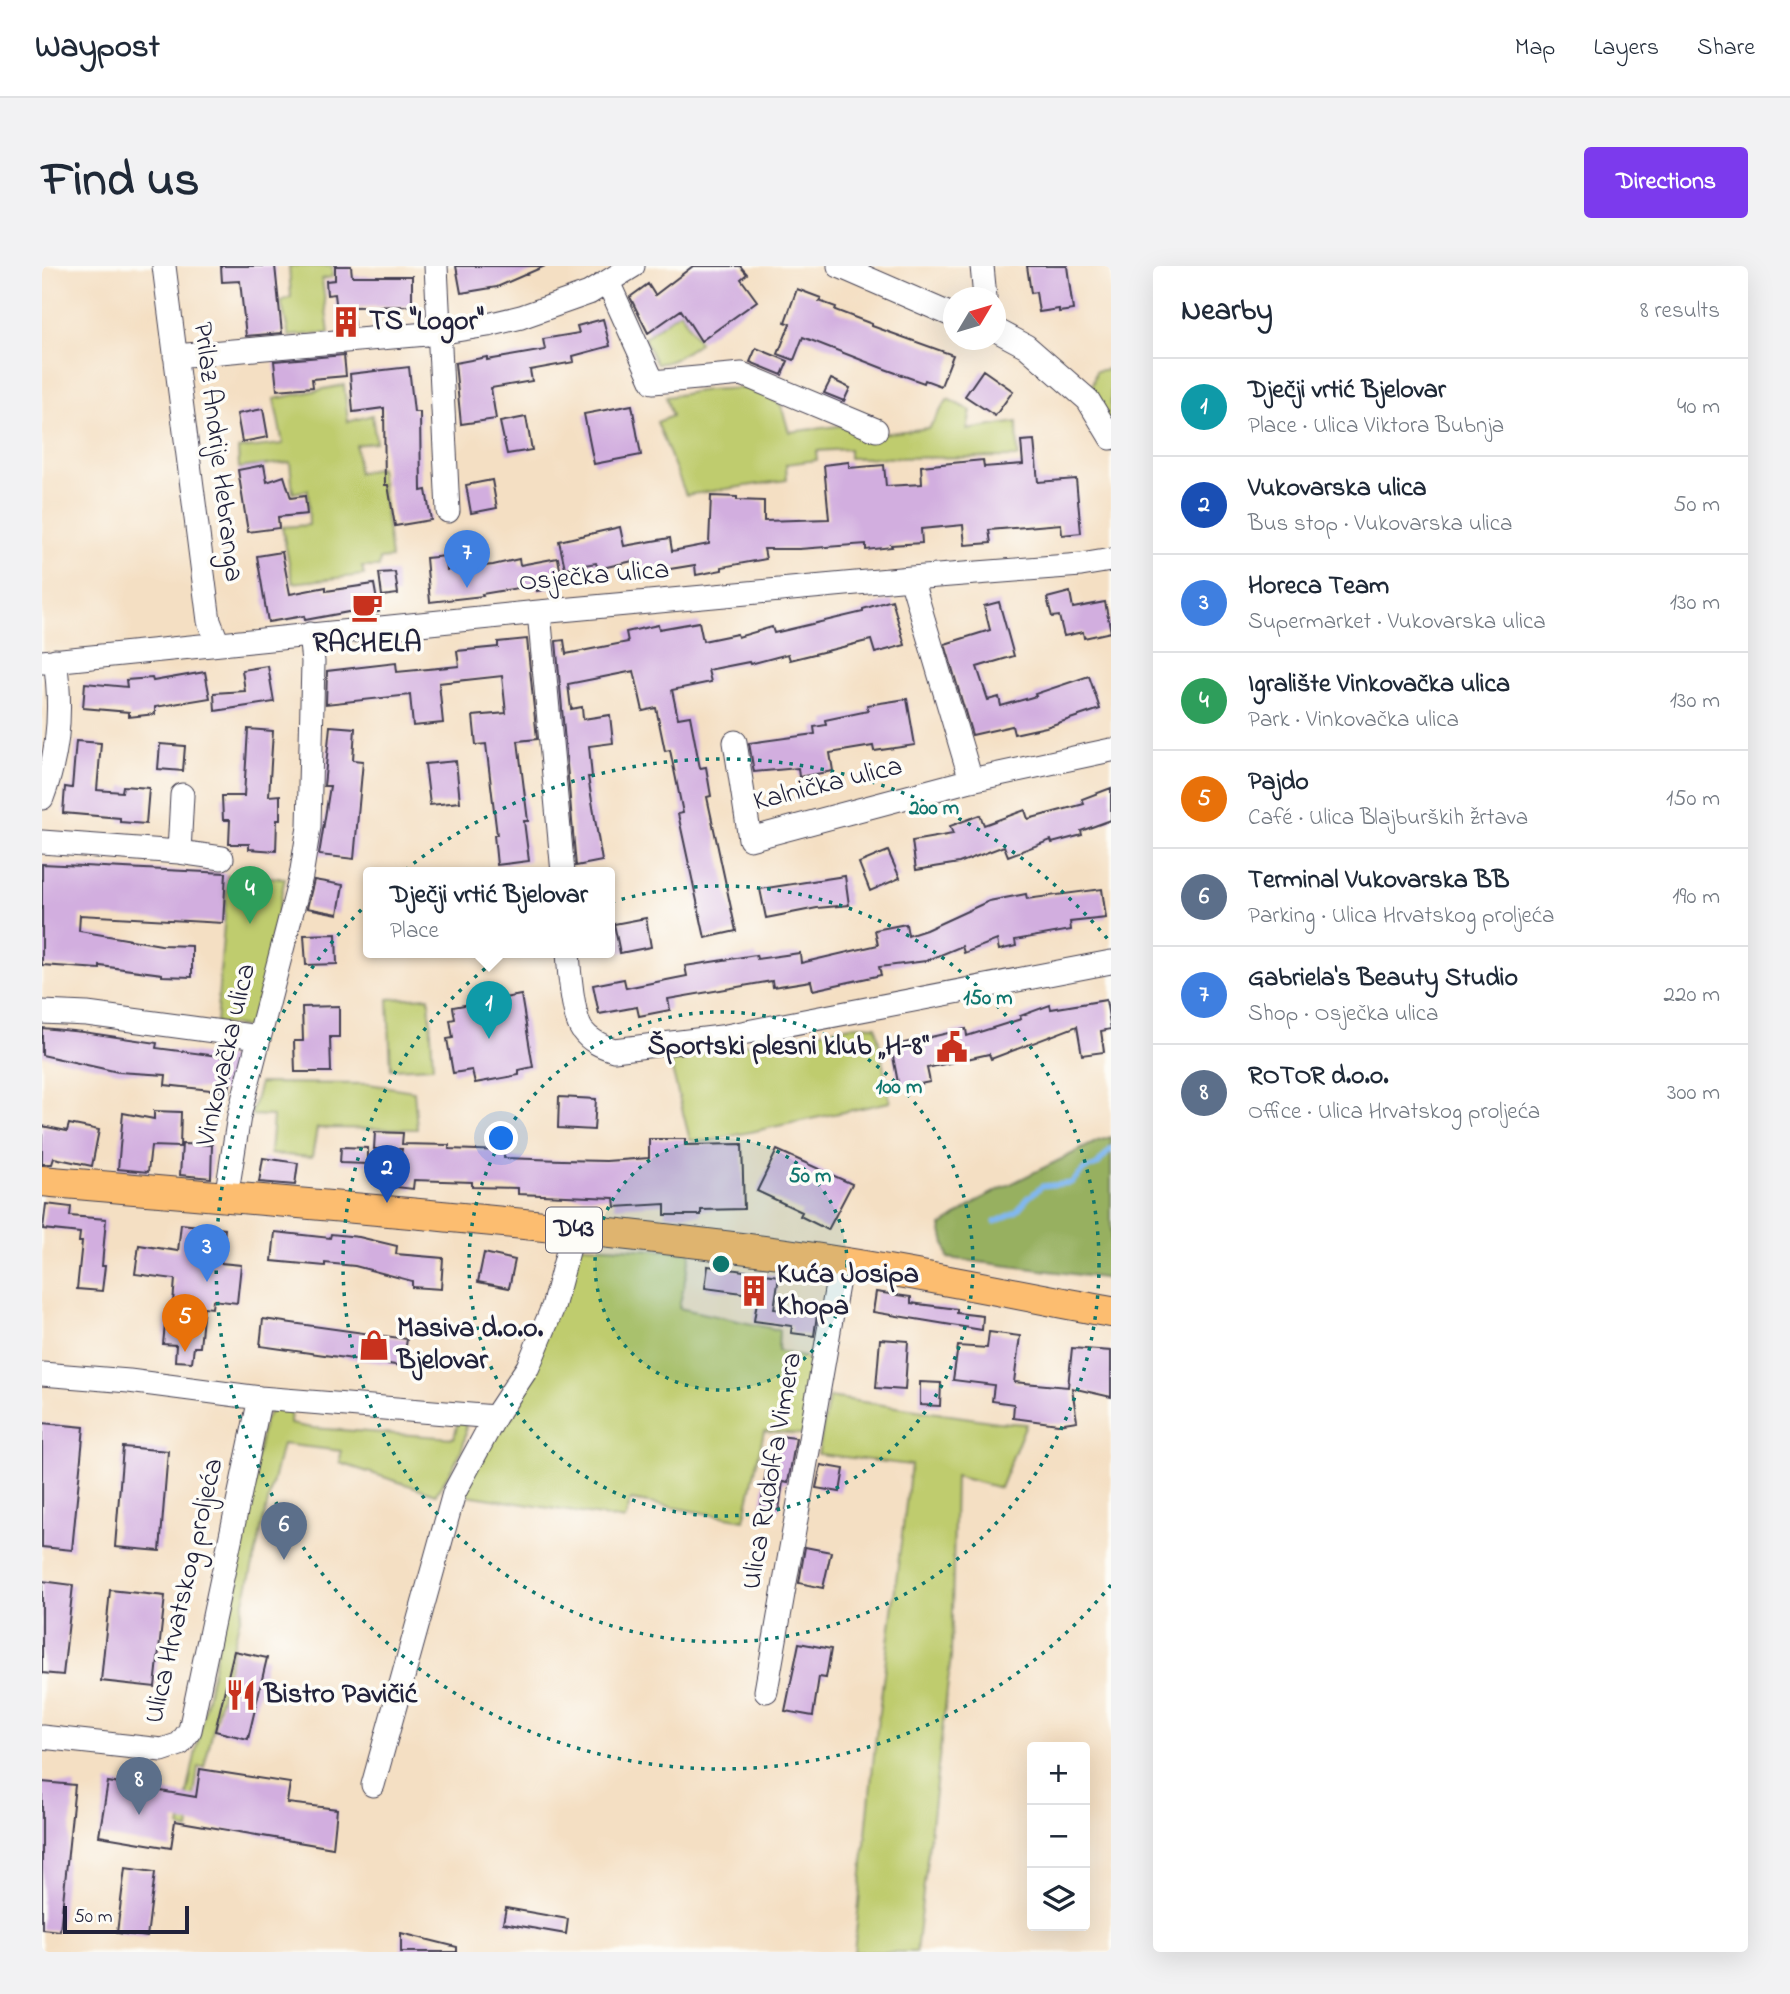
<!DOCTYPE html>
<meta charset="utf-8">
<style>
body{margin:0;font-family:"Indie Flower",sans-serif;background:#f2f2f3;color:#1f2937}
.controls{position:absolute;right:21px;bottom:21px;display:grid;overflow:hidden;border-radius:7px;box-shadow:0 7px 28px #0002}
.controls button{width:63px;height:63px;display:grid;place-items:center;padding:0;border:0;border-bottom:2px solid #e0e1e3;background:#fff;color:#1f2937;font:35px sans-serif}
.compass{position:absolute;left:901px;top:21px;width:63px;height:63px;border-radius:50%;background:#fff;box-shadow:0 7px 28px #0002;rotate:52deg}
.scale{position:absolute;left:21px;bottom:18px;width:126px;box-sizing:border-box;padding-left:7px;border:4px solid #22223b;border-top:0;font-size:19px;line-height:24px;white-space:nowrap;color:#22223b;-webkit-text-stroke:5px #fdfcf7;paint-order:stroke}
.you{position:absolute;left:460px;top:873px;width:24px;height:24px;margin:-18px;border:5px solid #fff;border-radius:50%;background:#1a73e8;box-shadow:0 0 0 10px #1a73e833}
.badge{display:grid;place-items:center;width:46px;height:46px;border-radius:50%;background:#7c3aed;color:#fff;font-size:23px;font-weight:700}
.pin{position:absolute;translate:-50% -58px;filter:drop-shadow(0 2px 4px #0008)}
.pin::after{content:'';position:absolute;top:37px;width:24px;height:21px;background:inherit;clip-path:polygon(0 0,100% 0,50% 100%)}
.popup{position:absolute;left:321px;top:601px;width:252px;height:91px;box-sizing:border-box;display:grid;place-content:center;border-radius:7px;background:#fff;filter:drop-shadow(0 2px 5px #0005);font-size:23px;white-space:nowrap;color:#747a83}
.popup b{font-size:26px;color:#1f2937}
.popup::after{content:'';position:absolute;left:50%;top:100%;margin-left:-14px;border:14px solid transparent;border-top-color:#fff}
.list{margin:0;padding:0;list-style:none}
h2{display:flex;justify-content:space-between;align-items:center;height:91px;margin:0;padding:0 28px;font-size:30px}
h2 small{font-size:23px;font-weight:400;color:#747a83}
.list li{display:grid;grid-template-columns:46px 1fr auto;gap:21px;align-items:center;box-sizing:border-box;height:98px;padding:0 28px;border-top:2px solid #e0e1e3}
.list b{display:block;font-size:26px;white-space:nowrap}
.list p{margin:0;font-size:23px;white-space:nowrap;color:#747a83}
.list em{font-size:23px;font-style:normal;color:#747a83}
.icon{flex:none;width:38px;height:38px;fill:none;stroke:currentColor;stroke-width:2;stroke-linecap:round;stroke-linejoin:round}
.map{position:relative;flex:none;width:1069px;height:1686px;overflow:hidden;border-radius:7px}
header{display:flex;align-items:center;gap:42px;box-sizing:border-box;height:98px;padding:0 35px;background:#fff;border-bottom:2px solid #e0e1e3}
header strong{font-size:33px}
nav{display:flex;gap:38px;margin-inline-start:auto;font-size:24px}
.intro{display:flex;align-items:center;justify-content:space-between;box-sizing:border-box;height:168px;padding:0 42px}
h1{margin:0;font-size:49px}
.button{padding:18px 32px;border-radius:7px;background:#7c3aed;color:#fff;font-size:24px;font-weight:700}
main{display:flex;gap:42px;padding:0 42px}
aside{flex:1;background:#fff;border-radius:7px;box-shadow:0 7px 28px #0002}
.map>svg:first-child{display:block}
.green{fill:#bfcc6e;stroke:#707754;stroke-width:2}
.forest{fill:#97b061;stroke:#5c694e;stroke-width:2}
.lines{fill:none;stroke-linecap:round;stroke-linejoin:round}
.stream{stroke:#81b8f1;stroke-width:5}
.building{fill:#d2aedf}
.minor-casing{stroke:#423e4f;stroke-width:25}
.major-casing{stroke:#423e4f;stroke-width:32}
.minor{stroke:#fff;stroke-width:23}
.major{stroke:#fcbd6f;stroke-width:30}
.ring{fill:none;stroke:#0f766e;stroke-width:3.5;stroke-dasharray:3.5 7}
.labels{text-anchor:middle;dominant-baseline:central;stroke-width:7;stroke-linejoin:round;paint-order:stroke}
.shield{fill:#fdfcf7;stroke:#646373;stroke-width:2}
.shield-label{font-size:26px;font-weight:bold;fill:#22223b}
.poi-label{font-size:28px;font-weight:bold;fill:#22223b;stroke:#fdfcf7;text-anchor:start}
.street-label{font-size:28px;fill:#22223b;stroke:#fdfcf7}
.centre{fill:#0f766e;stroke:#fdfcf7;stroke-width:3.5}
.ring-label{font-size:21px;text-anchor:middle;font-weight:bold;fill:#0f766e;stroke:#fdfcf7;stroke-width:7;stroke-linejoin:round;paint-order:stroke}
</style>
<header>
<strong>Waypost</strong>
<nav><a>Map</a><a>Layers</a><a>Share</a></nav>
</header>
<div class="intro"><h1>Find us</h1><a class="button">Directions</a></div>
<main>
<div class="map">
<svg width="1069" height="1686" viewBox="0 0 1069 1686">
<rect width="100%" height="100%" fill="#fdfcf7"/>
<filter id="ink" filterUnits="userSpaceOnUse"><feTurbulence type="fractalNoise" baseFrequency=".0143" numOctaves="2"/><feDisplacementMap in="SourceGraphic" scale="14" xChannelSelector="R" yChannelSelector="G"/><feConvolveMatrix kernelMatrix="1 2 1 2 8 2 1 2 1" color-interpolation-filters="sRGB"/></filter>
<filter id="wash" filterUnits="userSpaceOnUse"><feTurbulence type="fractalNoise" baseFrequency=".00686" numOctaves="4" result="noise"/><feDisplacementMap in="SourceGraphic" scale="28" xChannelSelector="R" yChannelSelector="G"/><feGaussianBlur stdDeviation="1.57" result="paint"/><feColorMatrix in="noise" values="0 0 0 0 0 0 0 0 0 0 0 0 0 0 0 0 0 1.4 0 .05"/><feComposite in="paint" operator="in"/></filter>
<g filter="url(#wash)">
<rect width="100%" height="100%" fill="#f4dfc3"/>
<!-- green -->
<path class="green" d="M247,0H290V11L280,13L287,67L247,70L239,35L249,31Z
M638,45L657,77C644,85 630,99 614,97L602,72Z
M1069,103V172L1046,134L1054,105Z
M302,119L306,156L330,149L334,176L314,179L316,207L338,202L349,292L338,293L337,301H320L322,309L251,317L240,261L267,259L266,224L251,227L248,196L197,202L196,183L241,178L232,133Z
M704,122L723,129L739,139L747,166L805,159L829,169L887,162L906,133L929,145L925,164L975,156L976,191L807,192V183L774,185L775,194L744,198L745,214L644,229L615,156L630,150L624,131L664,124Z
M186,610L243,612L211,762L174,757Z
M387,731L391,801L349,803L346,733Z
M815,759L834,760L848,836L666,875L648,874L627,792Z
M218,817L327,818L372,825L375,863L275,862L270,891L228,888L231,850L209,849Z
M528,979L649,986L637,1042L737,1064L736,1085L781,1096L768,1169L722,1165L702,1254L589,1234L583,1254L412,1227L453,1151Z
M787,1131L955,1156L984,1158L958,1222L913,1210L909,1391L874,1686H812L834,1469L869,1199L776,1188Z
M240,1138L249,1139L248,1158L270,1162L412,1172L416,1156H423C428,1182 406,1207 394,1228L298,1197L299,1185L240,1178L162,1501H156L147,1565L138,1562L222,1156L227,1147Z"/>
<!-- forest -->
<path class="forest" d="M1069,871V1013L906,992L899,960L942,931L1056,875Z"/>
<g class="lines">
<!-- stream -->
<path class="stream" d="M953,956L974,946L986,932L1000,920L1029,917L1042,904L1055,899L1069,883"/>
</g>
<g id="blocks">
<!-- building -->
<path class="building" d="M179,0H233L240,67L204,70L198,15L180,16Z
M293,0H309L310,10H370V40L310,41L312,60L297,62L293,28L285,29L284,15L293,14Z
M414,0H503L455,21L419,27Z
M651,0H698L705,8L699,13L715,35L659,75L639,44L606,67L588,31L606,18L613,29Z
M985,0H1025L1031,44L1017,46V43L997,46L994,26L989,27Z
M755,23L779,32L777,35L794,41L793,44L830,58V60L911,89L899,120L883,114L882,117L840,102L761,71L752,94L736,88L748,58L743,56Z
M561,53L568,80L531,90L532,96L488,104L490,115L449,122L454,153L419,158L413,97L445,91V94L503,84L501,73L537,67L535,60Z
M714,82L746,95L740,109L708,96Z
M302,89L304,110L270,113L271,121L235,124L232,95Z
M367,101L372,146H378L379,225L384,224L389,254L353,260L346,219H343L342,142L311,146L308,108Z
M941,104L971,125L953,150L923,130Z
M789,113L808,122L802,135L782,127Z
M590,139L599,189L552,198L542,148Z
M221,143L226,171L200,176L195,148Z
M484,151L490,184L465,188L458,156Z
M992,174L996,216L1034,213L1039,267L1020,269L1019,258L947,264L949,277L923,279L921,259L879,263L880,277L849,279L850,281L824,284V278L757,283H722L724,293L680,301V304L654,309L653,299L597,308L595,294L556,303L554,297L523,302L517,275L578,261L582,280L628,272L630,285L667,278L669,230L695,231V234L722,235V255L787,253L782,199L807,196V202L842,199L844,220L880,218L879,200L941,194L942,201L981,198L979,175Z
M222,199L225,216L242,210L249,232L263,230L265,248L236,251L237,262L206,266L196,204Z
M450,214L455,242L429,247L424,219Z
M240,286L248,328L284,321V325L332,318L337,346L313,349L312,345L263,354L262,350L226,356L215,290Z
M404,290L405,304L451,299L477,293L478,299L516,292L521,320L495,325L494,319L440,328L441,330L388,336L384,292Z
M353,306L356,328L340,330L337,307Z
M1028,326L1031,342L1063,336L1069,366L1042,372L1041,366L1022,370L1017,350L1010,351L1005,332Z
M850,334L863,379L833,387L829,374L748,394L746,388L708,398L707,396L666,404L669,416L630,424L636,452L648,450L658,502L664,501L669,530L665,531L694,665L663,672L636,548L641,547L628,484L623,485L614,442L601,445L592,405L526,418L529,443L540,441L541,453L568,449L571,477L547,480L550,511H546L560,595L534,600L514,375L522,374L524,388L586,376L584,366L616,359L617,363L657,356L661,375L695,368L696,371L730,361L732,367L821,346V343Z
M957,336L972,390L935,401L946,434L957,431L959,440L994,430L993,428L1047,410L1058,443L1004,461L972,468L970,460L930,469L903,378L948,364L942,340Z
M485,373L495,473L476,475L486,555H482L487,595L455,599L452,569H455L444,478L434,479L431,450L464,447L460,410L397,417L401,457L371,460L368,429L284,438L285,405L354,397L355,406L417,400L415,385L456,381V376Z
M226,400L232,436L173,445L172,427L203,425L200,404Z
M163,406L168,432L113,441V448L87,451V446L41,442L43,417L85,421L84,414L110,412L111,415Z
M865,433L873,479L832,485L831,480L788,487L791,505L757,511L756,502L712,506L707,477L773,468L772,461L784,459L783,454L826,445L825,439Z
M288,460L313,462L311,494L321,495L312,593L277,589L288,520H282Z
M206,463L231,465L227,530L238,529V554H235L234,585L207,583V578H187L188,554H181L180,530H202Z
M34,475L59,477L55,524L80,526L81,520L107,522L104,558L78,556V552L21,547L23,521L30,522Z
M118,478L143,480L141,505L116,503Z
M414,495L418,536L388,539L383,498Z
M1069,522V554L1039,565L1040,569L1010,577L1009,574L966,590L962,580L917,597L874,604L870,575L911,568L908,560L938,549L942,559L983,544L986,553L1042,538L1040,533Z
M846,585L858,612L828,625L817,597Z
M0,598L184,607L181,657L38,649L37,665L119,679L150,680V711L120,710V708L58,700V703L0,699Z
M803,610L807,639L775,642L724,652L718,623Z
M272,614L301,619L296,648L265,642Z
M1060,623L1064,652L1028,656L1029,664L973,674L974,680L957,684L955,674L922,687L920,680L884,695L837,701L839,709L771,724L769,715L731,721L730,715L626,733L628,744L597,750L595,741L557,748L551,719L582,713L584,722L645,710L643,700L714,689L715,693L758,687L759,697L836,679L833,664L864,658L866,670L884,664L947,635L984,628L985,633Z
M604,652L609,681L578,687L572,658Z
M294,668L295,698L264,699L262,669Z
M479,729L491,801L477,804V809L433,817L430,804L411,807L405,773L411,772L408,754L413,753L411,741Z
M1064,734L1069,763L1059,765L1062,786L1040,789L1035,760L949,793L947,788L885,802L888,816L857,822L849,780L924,763L925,770L979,753L978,750L1008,739L1009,743Z
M297,740V771H288L289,806H253L252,775H261L260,741Z
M0,762L41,766L115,777L114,782L192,792L187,826L123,819L124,809L76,806L0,789Z
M517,831L554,833L552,864L516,862Z
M112,845L139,846L138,881L109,880L106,906L76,903L81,847L112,853Z
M27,858L57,864L50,900L12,892L10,898H0V860L25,865Z
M333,866L361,867L360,878L407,879V883L462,885V892L520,894L564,895L607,892V873H643V879L700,878L702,943L659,944V949H623V938L573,941L572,932L476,928V922L430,921V916L372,914L371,923L354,921L360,883H332Z
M140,878L170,879L169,912L138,909Z
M299,881L326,882V898L298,897Z
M735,884L810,918L786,964L758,950L760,946L715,925Z
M221,892L256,897L253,919L217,916Z
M4,938L29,941L28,950L64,953L60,1000H63L60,1025L35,1023L40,976H37L38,967L1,963Z
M139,958L183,963L179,997L199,999L195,1037L171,1034L170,1042L162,1041L158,1081H152L150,1096L133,1095L134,1079L121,1078L124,1049H130L133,1013L93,1008L97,979L136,985Z
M233,966L288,972L289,968L317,971L355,980L354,988L401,992L399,1023L370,1021V1015L313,1000L283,997V1000L230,995Z
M442,987L473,994L467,1022L436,1016Z
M666,1000L737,1010L732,1043L775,1049L772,1070L749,1067L750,1060L712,1055L716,1029L663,1022Z
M834,1026L869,1031V1037L915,1043V1047L941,1050L940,1064L831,1046Z
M221,1053L365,1073L361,1100L218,1080Z
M947,1066L978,1070L972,1116L1026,1121L1030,1082L1069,1085V1131L1030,1122L1035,1155L1016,1158L971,1152L972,1138L950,1135L952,1119L911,1114L916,1080L945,1082Z
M838,1073L866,1075L863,1124L834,1122Z
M878,1116L899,1117L898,1140L878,1139Z
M0,1157L42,1161L30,1284L0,1281Z
M737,1170L754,1172L746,1217L741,1216L737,1244L719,1241L725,1196L733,1198Z
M81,1181L126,1185L118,1285L73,1281Z
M779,1199L802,1203L798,1226L774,1222Z
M763,1281L789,1286L781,1322L757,1317Z
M0,1315L31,1319L21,1409L0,1407Z
M68,1324L123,1330L113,1421L59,1415Z
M757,1377L789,1383L784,1412L777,1411L771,1450L743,1445Z
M192,1385L225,1392L206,1473L173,1465Z
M158,1503L248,1517L245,1537L295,1543L291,1582L133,1555L129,1582L57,1570L66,1516L154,1531Z
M0,1516L33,1519L18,1665L0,1663Z
M83,1602L113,1606L105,1671L75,1667Z
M464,1642L526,1653L524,1668L461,1657Z
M359,1667L415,1681V1686H359Z"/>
</g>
</g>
<g filter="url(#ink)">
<use href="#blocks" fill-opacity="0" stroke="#423e4f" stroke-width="2"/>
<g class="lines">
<defs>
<path id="minor" d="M122,0L167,355L176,378
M394,0L406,245
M797,0L912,50
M940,0L943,32
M566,16L611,116L700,108L834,164
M954,64L984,80L1046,134L1069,172
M133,90L396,67L446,59L479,51L547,27L591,0
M869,312L929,514
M497,346L521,607
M0,396L497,346L869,312L1039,299L1069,294
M693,476L708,573L929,514L1069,484
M0,532C17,488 20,441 13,394
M0,576L137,586L180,592
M137,586L140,529
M526,687C527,704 531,751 540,764C548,775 559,780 572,784L679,771L1069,696
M0,746L45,748L217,771
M184,932L197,850L259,610L267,561L271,396L268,368
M0,1108L87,1115L218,1132L453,1151
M724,1425L799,996
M0,1471L120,1484L138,1478L148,1464L218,1132
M331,1519L412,1227L453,1151L486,1101L511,1041L532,963"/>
<path id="major" d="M0,915C230,935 461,953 690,981C818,996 943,1022 1069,1046"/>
</defs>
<!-- minor casing -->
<use href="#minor" class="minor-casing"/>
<!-- major casing -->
<use href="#major" class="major-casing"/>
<!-- minor -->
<use href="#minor" class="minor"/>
<!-- major -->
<use href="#major" class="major"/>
</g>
</g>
<!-- distance rings -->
<circle cx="679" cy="998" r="126" fill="#0f766e" fill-opacity=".12"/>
<g class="ring">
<circle cx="679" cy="998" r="126"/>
<circle cx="679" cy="998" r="252"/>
<circle cx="679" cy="998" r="378"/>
<path d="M1069 1319A505 505 0 1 1 1069 677"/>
</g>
<!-- icons -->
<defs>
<symbol id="building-bare" viewBox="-9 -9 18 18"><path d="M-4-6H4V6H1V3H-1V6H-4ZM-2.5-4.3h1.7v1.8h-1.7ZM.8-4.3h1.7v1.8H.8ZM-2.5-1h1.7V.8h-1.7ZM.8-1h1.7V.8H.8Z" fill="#c8321e" stroke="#fdfcf7" stroke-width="2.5" paint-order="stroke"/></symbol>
<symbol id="cafe-bare" viewBox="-9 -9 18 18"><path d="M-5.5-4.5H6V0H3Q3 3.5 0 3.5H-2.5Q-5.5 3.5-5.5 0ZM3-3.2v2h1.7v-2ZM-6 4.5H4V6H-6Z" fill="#c8321e" stroke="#fdfcf7" stroke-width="2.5" paint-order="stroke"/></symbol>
<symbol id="civic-bare" viewBox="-9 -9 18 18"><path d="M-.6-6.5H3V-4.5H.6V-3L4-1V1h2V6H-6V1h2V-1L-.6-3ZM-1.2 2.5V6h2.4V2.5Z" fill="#c8321e" stroke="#fdfcf7" stroke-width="2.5" paint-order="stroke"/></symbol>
<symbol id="shop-bare" viewBox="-9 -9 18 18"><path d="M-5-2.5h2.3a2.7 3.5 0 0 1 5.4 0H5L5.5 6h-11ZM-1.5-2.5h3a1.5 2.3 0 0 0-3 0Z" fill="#c8321e" stroke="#fdfcf7" stroke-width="2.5" paint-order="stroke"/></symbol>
<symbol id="restaurant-bare" viewBox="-9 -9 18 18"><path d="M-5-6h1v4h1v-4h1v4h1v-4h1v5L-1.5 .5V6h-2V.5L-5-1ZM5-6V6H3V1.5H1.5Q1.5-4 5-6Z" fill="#c8321e" stroke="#fdfcf7" stroke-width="2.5" paint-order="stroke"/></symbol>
</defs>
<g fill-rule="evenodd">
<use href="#building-bare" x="282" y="34" width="44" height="44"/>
<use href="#cafe-bare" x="303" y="319" width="44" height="44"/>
<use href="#civic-bare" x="888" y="759" width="44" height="44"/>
<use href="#building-bare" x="690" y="1003" width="44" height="44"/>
<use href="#shop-bare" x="310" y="1057" width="44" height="44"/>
<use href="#restaurant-bare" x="177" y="1407" width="44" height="44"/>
</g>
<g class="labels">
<!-- shield labels -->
<rect class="shield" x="504" y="941.5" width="56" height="45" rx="5"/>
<g class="shield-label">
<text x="532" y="964">D43</text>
</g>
<!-- poi labels -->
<g class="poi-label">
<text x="327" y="56">TS "Logor"</text>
<text x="325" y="378" text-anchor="middle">RACHELA</text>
<text x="887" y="781" text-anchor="end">Športski plesni klub „H-8“</text>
<text x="735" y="1009">Kuća Josipa<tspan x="735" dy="32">Khopa</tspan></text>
<text x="355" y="1063">Masiva d.o.o.<tspan x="355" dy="32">Bjelovar</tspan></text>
<text x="222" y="1429">Bistro Pavičić</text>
</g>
<!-- street labels -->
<g class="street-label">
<text transform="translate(175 186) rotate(83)">Prilaz Andrije Hebranga</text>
<text transform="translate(552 311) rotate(-5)">Osječka ulica</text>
<text transform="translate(786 519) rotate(-14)">Kalnička ulica</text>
<text transform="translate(185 789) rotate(-77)">Vinkovačka ulica</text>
<text transform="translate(731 1205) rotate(-80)">Ulica Rudolfa Vimera</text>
<text transform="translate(143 1325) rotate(-77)">Ulica Hrvatskog proljeća</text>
</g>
</g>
<circle cx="679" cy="998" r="10" class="centre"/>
<g class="ring-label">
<text x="892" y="548">200 m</text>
<text x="946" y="738">150 m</text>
<text x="857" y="827">100 m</text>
<text x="768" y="916">50 m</text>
</g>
</svg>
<div class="controls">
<button>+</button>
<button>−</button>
<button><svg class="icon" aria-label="layers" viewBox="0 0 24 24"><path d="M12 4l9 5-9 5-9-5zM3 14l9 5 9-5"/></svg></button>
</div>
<svg class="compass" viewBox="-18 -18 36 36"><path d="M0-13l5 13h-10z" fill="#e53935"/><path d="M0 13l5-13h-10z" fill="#747a83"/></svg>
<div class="scale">50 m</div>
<div class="you"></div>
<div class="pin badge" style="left:447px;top:773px;background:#0f9aa8">1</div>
<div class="popup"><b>Dječji vrtić Bjelovar</b>Place</div>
<div class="pin badge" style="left:345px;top:937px;background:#1a4fb4">2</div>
<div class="pin badge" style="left:165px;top:1016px;background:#3f7fe0">3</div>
<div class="pin badge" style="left:208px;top:658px;background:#2e9e5b">4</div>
<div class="pin badge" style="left:143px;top:1086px;background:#e8710a">5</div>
<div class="pin badge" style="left:242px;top:1294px;background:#5c6f8a">6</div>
<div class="pin badge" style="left:425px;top:322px;background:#3f7fe0">7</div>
<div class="pin badge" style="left:97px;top:1549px;background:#5c6f8a">8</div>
</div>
<aside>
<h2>Nearby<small>8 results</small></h2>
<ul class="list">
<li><span class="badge" style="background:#0f9aa8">1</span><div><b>Dječji vrtić Bjelovar</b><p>Place · Ulica Viktora Bubnja</p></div><em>40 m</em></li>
<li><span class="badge" style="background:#1a4fb4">2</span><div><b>Vukovarska ulica</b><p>Bus stop · Vukovarska ulica</p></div><em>50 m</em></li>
<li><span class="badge" style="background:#3f7fe0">3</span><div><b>Horeca Team</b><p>Supermarket · Vukovarska ulica</p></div><em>130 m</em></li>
<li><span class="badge" style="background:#2e9e5b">4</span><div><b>Igralište Vinkovačka ulica</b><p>Park · Vinkovačka ulica</p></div><em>130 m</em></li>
<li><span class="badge" style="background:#e8710a">5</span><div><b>Pajdo</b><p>Café · Ulica Blajburških žrtava</p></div><em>150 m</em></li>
<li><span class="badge" style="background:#5c6f8a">6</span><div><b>Terminal Vukovarska BB</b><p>Parking · Ulica Hrvatskog proljeća</p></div><em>190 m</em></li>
<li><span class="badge" style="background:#3f7fe0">7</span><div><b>Gabriela's Beauty Studio</b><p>Shop · Osječka ulica</p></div><em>220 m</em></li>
<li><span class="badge" style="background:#5c6f8a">8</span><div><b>ROTOR d.o.o.</b><p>Office · Ulica Hrvatskog proljeća</p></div><em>300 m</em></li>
</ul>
</aside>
</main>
